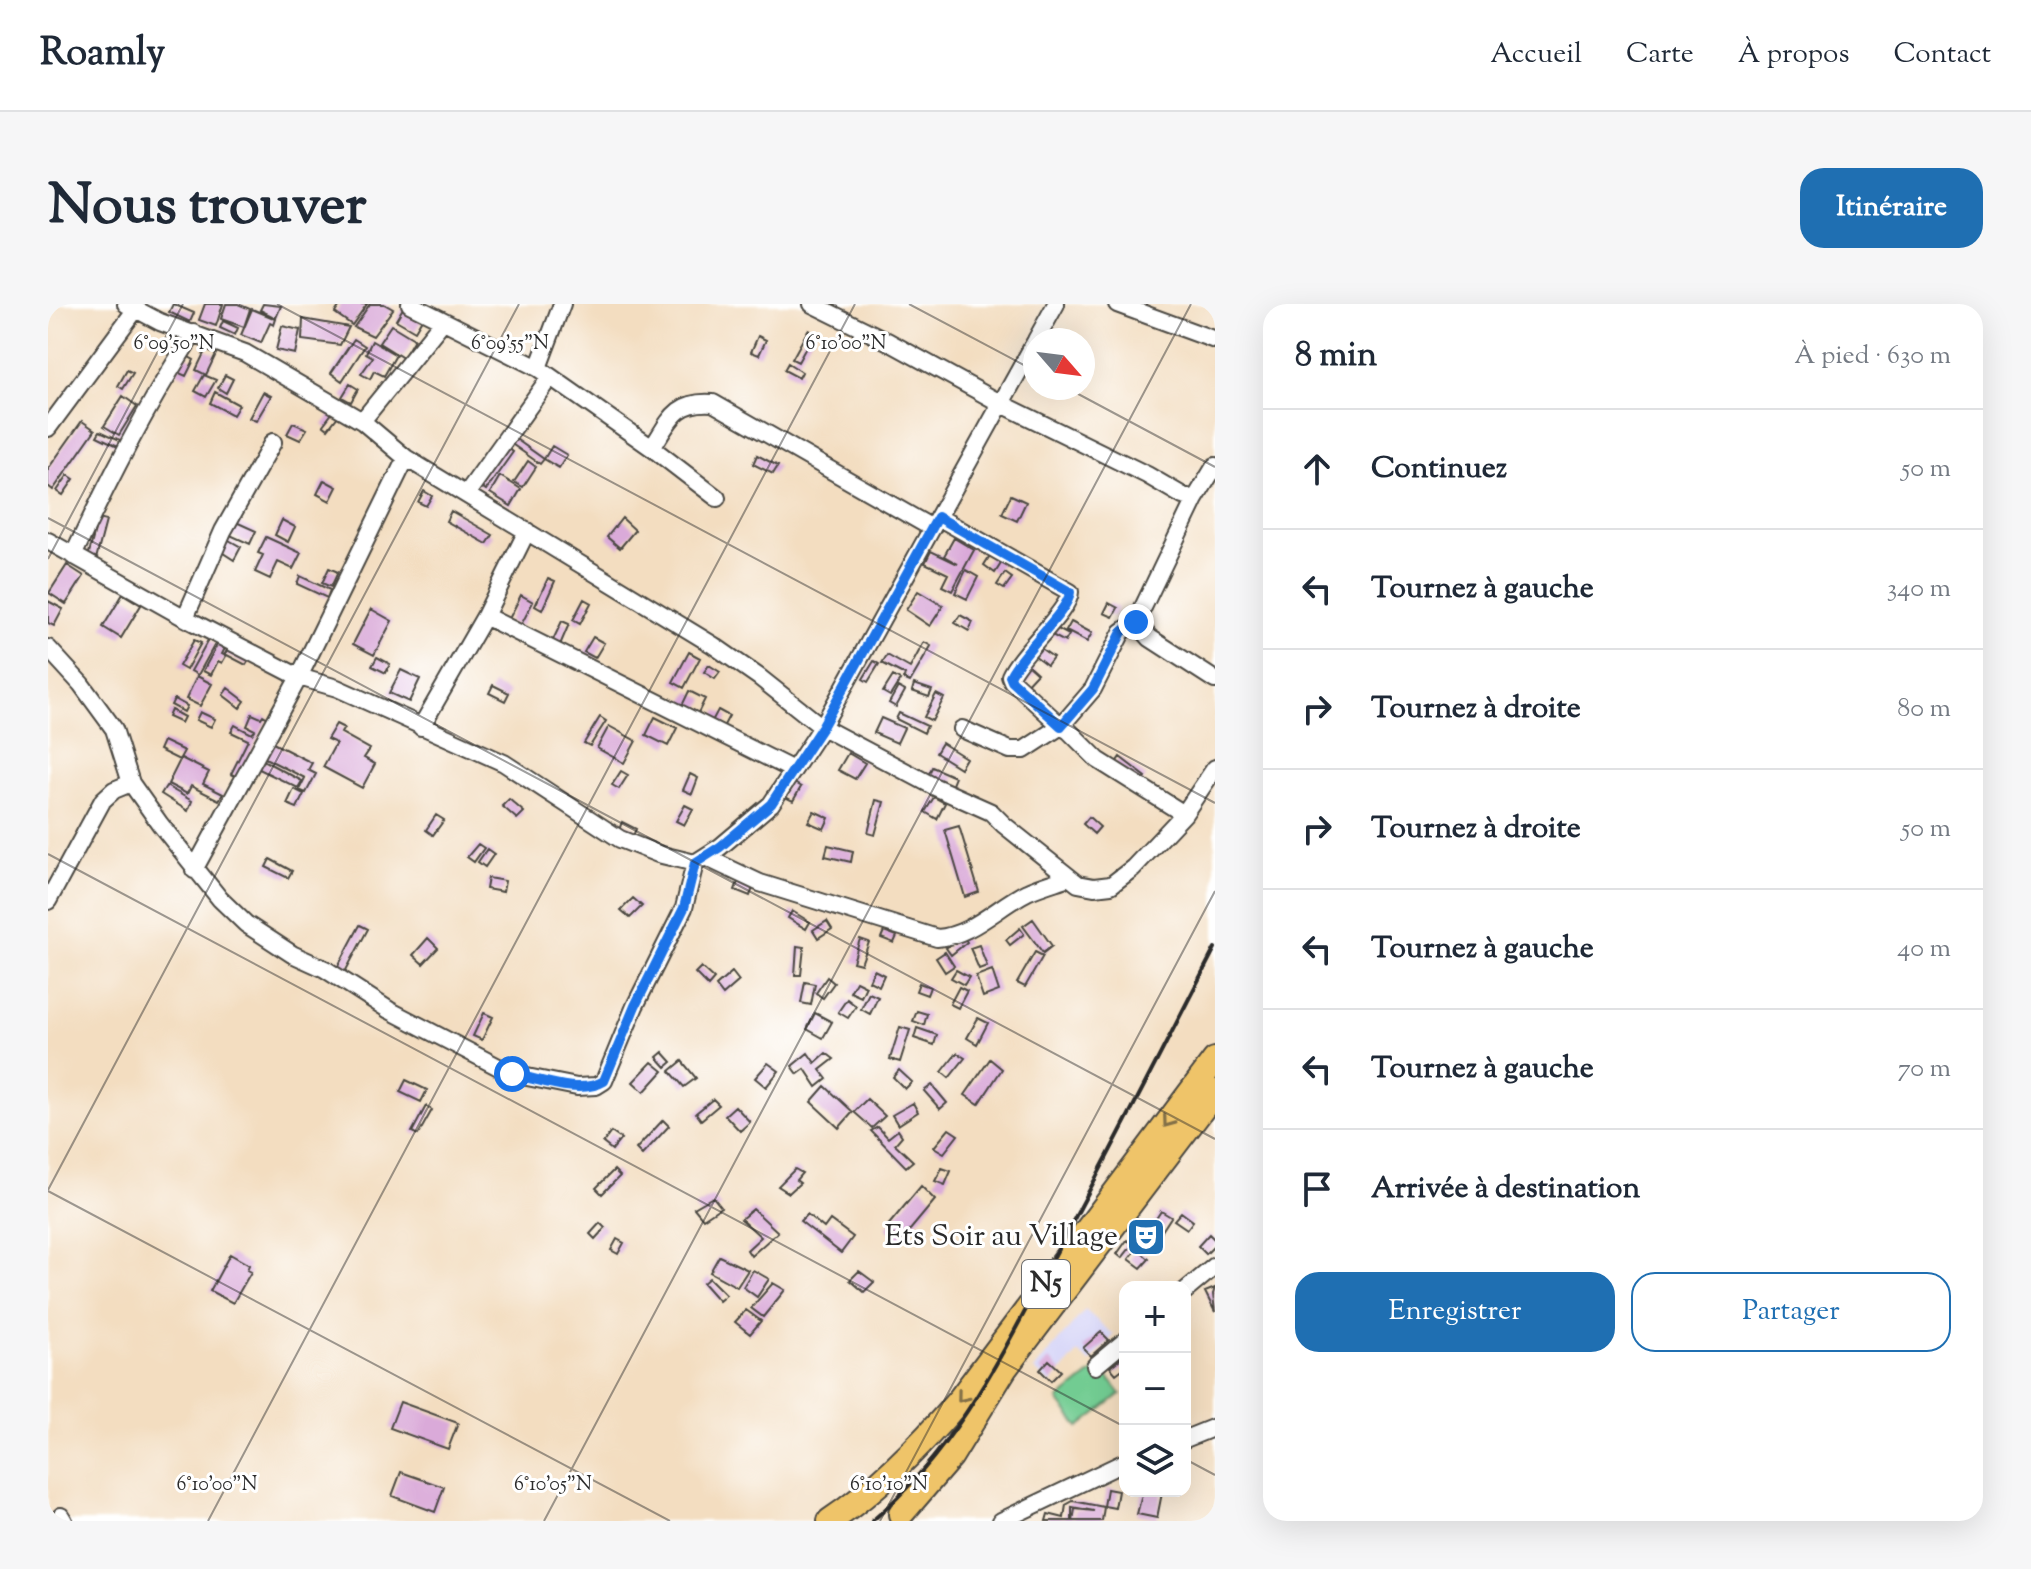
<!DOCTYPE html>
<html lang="fr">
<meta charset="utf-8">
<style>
body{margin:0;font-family:"Sorts Mill Goudy",serif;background:#f6f6f7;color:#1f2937}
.controls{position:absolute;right:24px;bottom:24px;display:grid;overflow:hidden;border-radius:16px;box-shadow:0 8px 32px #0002}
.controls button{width:72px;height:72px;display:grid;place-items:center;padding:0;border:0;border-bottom:2px solid #e0e1e3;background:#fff;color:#1f2937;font:40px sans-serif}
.compass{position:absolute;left:975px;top:24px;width:72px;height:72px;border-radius:50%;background:#fff;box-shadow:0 8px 32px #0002;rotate:118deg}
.stop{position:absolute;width:24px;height:24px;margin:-18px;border:6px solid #1a73e8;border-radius:50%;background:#fff}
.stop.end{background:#1a73e8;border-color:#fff;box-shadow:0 2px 8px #0008}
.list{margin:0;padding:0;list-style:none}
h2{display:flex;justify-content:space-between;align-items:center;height:104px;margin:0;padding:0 32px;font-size:34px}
h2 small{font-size:26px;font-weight:400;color:#747a83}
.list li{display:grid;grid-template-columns:52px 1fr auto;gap:24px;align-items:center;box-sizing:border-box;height:120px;padding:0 32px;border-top:2px solid #e0e1e3}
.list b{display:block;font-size:30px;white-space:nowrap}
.list em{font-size:26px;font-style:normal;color:#747a83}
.actions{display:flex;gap:16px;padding:24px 32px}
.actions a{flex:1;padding:18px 0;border:2px solid #1f6fb2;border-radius:24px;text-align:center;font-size:28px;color:#1f6fb2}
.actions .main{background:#1f6fb2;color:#fff}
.icon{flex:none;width:44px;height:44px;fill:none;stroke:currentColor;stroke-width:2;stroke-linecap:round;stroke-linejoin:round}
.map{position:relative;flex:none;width:1167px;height:1217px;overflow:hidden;border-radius:24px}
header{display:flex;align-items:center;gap:48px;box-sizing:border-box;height:112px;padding:0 40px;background:#fff;border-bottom:2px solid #e0e1e3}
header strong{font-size:38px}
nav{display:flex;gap:44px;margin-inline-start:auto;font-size:28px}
.intro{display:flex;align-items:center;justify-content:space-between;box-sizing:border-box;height:192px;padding:0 48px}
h1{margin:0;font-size:56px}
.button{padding:20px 36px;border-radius:24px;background:#1f6fb2;color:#fff;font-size:28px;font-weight:700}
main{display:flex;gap:48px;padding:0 48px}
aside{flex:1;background:#fff;border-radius:24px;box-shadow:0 8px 32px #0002}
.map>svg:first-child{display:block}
.built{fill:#d8d7f8}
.green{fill:#72cc92;stroke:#4e7c5e;stroke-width:2}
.building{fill:#daaad9}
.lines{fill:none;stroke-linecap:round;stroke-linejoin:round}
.minor-casing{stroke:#494641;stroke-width:20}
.highway-casing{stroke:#494641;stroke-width:28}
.minor{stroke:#fff;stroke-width:16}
.highway{stroke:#efc469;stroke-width:24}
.rail{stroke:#2b2b2b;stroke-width:4}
.oneway{stroke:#837047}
.route{stroke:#1a73e8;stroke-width:10}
.ticks{fill:none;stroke:#2b2b2b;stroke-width:2;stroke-opacity:0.45}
.labels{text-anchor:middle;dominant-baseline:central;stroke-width:6;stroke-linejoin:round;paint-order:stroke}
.shield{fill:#fff;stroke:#6b6b6b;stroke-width:2}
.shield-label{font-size:28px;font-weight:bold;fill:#2b2b2b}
.poi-label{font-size:30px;fill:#2b2b2b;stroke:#fff;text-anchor:end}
.ticks-label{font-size:20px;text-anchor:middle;fill:#2b2b2b;stroke:#fff;stroke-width:6;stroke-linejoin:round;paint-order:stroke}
</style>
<header>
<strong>Roamly</strong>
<nav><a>Accueil</a><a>Carte</a><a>À propos</a><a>Contact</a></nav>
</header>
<div class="intro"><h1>Nous trouver</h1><a class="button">Itinéraire</a></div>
<main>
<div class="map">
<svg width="1167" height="1217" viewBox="0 0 1167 1217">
<rect width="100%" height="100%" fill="#fff"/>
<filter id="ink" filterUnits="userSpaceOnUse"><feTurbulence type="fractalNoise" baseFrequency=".0125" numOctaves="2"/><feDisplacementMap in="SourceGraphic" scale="16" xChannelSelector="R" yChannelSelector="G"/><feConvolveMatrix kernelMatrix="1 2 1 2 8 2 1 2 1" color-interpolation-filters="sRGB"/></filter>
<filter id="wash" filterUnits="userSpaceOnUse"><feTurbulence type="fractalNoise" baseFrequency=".006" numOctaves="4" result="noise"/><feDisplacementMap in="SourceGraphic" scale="32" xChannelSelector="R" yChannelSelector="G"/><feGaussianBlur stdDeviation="1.8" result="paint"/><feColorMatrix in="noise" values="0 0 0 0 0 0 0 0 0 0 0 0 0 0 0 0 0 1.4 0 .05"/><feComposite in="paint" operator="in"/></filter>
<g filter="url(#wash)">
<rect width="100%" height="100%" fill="#f3ddc0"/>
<!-- built -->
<path class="built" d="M1037,1006L1066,1031L1042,1059L1030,1049L1002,1080L986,1066Z"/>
<!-- green -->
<path class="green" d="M1052,1063L1073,1090L1031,1123L1010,1096Z"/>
<g id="blocks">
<!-- building -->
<path class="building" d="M125,0L146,9L142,18L121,8Z
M157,0H175L168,22L151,16Z
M178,0H190L202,5L196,23L173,15Z
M215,0L233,2L228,14L212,6Z
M293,0H319L304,21L287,9Z
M322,0H336L345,5L325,32L306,23Z
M355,4L374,15L367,27L348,16Z
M204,5L228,15L226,21L222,19L213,39L193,31Z
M255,15L301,23L292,41L254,36Z
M175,17L190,24L187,31L172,24Z
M343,21L366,35L355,54L331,39Z
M234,22L252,26L247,50L228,46Z
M760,26L766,29L750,58L744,55Z
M710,32L718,36L711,51L703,48Z
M306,35L317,42L294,77L283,69Z
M324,37L348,51L336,72L326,67L322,75L313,70L325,53L318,49Z
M158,45L168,50L158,71L148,66Z
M137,51L146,56L138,72L129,68Z
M740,59L754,68L751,74L736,66Z
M79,66L85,69L75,85L70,82Z
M156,71L168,76L158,93L147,87Z
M177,71L185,75L178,89L170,84Z
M302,80L310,85L303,98L294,93Z
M167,88L191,101L185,111L162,99Z
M215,88L223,92L208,117L201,114Z
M75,92L89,102L71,131L56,122Z
M285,108L290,112L280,125L275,121Z
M34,117L47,126L5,186L0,182V165Z
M245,119L259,125L252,136L239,130Z
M52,127L72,136L70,142L49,132Z
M465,133L496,155L504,142L519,151L511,164L496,155L492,160L461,138Z
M455,140L465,148L438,186L428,179Z
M709,151L730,162L725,170L705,160Z
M480,157L488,163L475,183L466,178Z
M20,171L26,175L15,191L9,187Z
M452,172L473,185L463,202L442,189Z
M276,176L289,183L282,197L269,190Z
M376,187L384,192L378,202L370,198Z
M963,191L978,198L969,217L954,210Z
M403,207L445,231L439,240L398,217Z
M574,214L587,226L572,244L559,233Z
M50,215L58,217L48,255L40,253Z
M234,216L247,223L240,238L227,231Z
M188,218L208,227L202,240L182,231Z
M218,233L253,249L245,265L230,258L222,275L207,268L215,251L210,249Z
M906,234L926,246L904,287L894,282L900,270L877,259L883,247L910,260L896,252Z
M179,235L193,243L186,256L172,247Z
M943,250L954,258L947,269L936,261Z
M19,261L36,272L18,300L1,289Z
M281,264L290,268L283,283L274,279Z
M918,266L930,273L919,295L907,289Z
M957,269L964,274L956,285L949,281Z
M252,272L282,286L279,294L249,280Z
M500,274L507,277L494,306L487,302Z
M870,287L895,302L882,322L858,306Z
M75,290L93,301L73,334L55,323Z
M473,291L485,298L472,323L460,317Z
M536,295L543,299L532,320L525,316Z
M0,297L15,305L6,322L0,319Z
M1061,299L1070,304L1065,313L1056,309Z
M323,305L344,317L326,351L305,340Z
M912,311L925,318L921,327L907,319Z
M514,317L521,320L512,341L504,338Z
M1023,318L1044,329L1039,338L1018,327Z
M1006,323L1021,331L1017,338L1002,330Z
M545,333L556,339L547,354L536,348Z
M146,336L153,339L138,366L131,362Z
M160,336L167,340L150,371L143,367Z
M876,338L883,342L862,378L855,375L857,371L834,359L839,351L862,364Z
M170,339L177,344L174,350L178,352L174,359L170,357L163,371L155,367Z
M181,342L203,353L198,361L177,350Z
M991,343L1005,353L999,361L986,351Z
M641,348L652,354L636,384L625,378Z
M329,353L342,360L338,369L324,362Z
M826,357L831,360L820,378L815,375Z
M979,360L989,369L975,384L965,375Z
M661,361L672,368L667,375L656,368Z
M353,366L372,375L361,398L341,389Z
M149,372L164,380L152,402L138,395Z
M845,372L852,376L842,392L835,388Z
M866,380L884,386L881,393L864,387Z
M445,381L461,389L457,397L441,389Z
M850,383L857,387L848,403L841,399Z
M180,384L197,397L192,404L175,391Z
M641,387L657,395L647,415L631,408Z
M888,390L896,394L884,417L876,413Z
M126,395L139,402L136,408L123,401Z
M123,406L136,413L133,419L120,413Z
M670,406L681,412L673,427L662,421Z
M152,408L167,415L163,423L148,416Z
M851,409L879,422L876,429L848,415Z
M204,410L213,414L215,411L220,414L190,473L183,470L200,436L183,428L187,421L204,430L207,426L199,422Z
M552,413L558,417L542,442L536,439Z
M607,413L629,424L620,442L598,431Z
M833,414L856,424L849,439L826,429Z
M288,420L296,424L293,429L322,445L316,454L327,460L314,484L275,463L288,439L279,435Z
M561,422L588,437L576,459L549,444Z
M115,437L136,447L131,456L111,446Z
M221,437L264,459L260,466L268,470L258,489L251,486L257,474L213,452Z
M894,439L918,454L912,464L888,449Z
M800,449L817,459L807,475L790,466Z
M1072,453L1098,473L1093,479L1067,460Z
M133,454L161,468L155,480L175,490L171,496L143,482L139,490L120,480Z
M211,454L254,477L250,484L207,463Z
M884,463L907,473L903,483L880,472Z
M573,467L580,471L571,485L564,481Z
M642,470L650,474L644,490L635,486Z
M741,476L753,483L745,497L733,491Z
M118,482L144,497L140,507L113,490Z
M246,485L256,490L249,504L239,500Z
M886,493L897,499L889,515L877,508Z
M461,495L476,508L469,515L454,502Z
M828,496L836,498L827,531L820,529Z
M637,501L645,505L636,521L628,517Z
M766,507L781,514L776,525L760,518Z
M388,511L396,516L385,531L378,526Z
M1041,513L1052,523L1046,530L1035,520Z
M574,518L588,525L585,532L571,526Z
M911,522L931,588L917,593L897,526Z
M430,540L436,544L426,558L419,553Z
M780,541L805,547L803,558L777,552Z
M439,545L446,550L437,563L430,558Z
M222,555L244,567L240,574L218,563Z
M440,574L457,577L455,588L438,585Z
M690,578L705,584L702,592L687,586Z
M585,594L594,602L582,614L573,606Z
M744,607L762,618L758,625L740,614Z
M985,615L1004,642L995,649L975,622Z
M779,617L784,625L770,634L765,626Z
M312,621L320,625L296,670L288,666Z
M972,624L976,630L962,641L958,636Z
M836,627L849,632L846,639L833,634Z
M914,631L919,638L903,651L898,644Z
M380,634L390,644L375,660L365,651Z
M812,635L821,638L813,660L805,658Z
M931,641L939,662L931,665L922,644Z
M749,642L756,643L753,671H747Z
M897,648L906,662L897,668L888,654Z
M987,648L995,652L977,683L969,679Z
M653,663L666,675L660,682L647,669Z
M826,666L836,671L831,682L821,677Z
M908,666L921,673L916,681L903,674Z
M944,666L951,687L935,693L928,672Z
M684,668L691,677L675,691L668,682Z
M779,673L786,679L775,694L768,689Z
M808,677L818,682L813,693L802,688Z
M757,678L767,680L763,701L753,699Z
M871,679L882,683L879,691L868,687Z
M911,683L919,687L910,704L902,700Z
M821,689L830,693L822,710L813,705Z
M799,695L808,702L800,714L790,708Z
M869,707L879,710L876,721L865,717Z
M436,709L445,713L434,736L425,732Z
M767,709L784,718L775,734L759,725Z
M930,714L940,719L929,740L919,734Z
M852,723L862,726L852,758L842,755Z
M869,724L889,731L886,741L866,734Z
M615,748L624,758L618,763L609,753Z
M760,749L767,759L778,749L786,755L772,766L779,775L769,783L757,765L750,770L744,762Z
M909,749L917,754L901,774L894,768Z
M942,755L954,765L931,800L917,791Z
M634,757L648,774L636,783L622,767Z
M604,758L615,767L596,788L585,778Z
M720,759L731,767L718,783L707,774Z
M851,766L864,778L857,785L845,773Z
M358,776L379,786L373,798L352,788Z
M884,781L899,799L892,805L876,787Z
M777,782L805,808L791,824L763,798Z
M665,795L671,801L653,816L648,809Z
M819,795L837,812L824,824L806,808Z
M865,799L870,808L850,821L844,811Z
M378,802L384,806L370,831L364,828Z
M687,802L702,818L692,827L677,811Z
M615,816L621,822L594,851L588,845Z
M830,823L840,834L850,826L854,832L847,840L865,857L858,863L823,827Z
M901,825L910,831L896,849L886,843Z
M563,828L573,835L564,846L555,839Z
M894,864L903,867L897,881L887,877Z
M747,865L754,869L748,876L752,879L741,889L730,882Z
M566,866L572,872L554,890L548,884Z
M873,882L887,896L852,938L838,924Z
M665,893L673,903L655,915L646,904Z
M705,905L730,928L703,952L699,946L713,933L693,915Z
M1113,907L1123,913L1114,927L1104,921Z
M1133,908L1145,917L1139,925L1126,916Z
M759,910L776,924L782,916L805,933L793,949L752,917Z
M552,919L557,924L547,935L542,930Z
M1090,926L1109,936L1107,940L1088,930Z
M1161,930L1167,936V941L1158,950L1150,942Z
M569,935L576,939L570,950L563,946Z
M1079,936L1085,940L1074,954L1069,950Z
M1089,945L1101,955L1093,964L1081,955Z
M182,950L201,961L199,966L203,968L185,999L162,987Z
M671,952L700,966L689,983L662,968Z
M705,966L721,975L709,993L695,983Z
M811,967L826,978L816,988L802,976Z
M661,974L678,991L671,997L655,979Z
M725,979L737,986L715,1013L703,1004Z
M1167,984L1165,990L1167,1008L1157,988Z
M698,1006L713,1017L702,1030L687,1018Z
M1053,1028L1061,1036L1043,1052L1035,1044Z
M1077,1051V1063L1068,1070L1062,1063Z
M1001,1056L1013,1067L1003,1077L992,1066Z
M352,1098L410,1119L400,1145L342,1124Z
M353,1168L396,1183L387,1208L344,1192Z
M1059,1185L1070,1187L1067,1204L1056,1202Z
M1095,1187L1114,1189L1109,1214L1089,1210Z
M1025,1197L1056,1203L1054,1217H1025L1027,1205L1046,1207L1024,1203V1217H998L1000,1210L1016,1214L1018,1201Z"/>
</g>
</g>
<g filter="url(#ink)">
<use href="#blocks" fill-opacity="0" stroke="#494641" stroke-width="2"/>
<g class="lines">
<defs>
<path id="minor" d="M78,0L112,18L197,49L314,117L358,154L665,341L711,373L774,423L887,483L943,508L956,521L1030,580L1046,583L1063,581L1085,564L1136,510L1167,464
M362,0L490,64L604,144L669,194
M764,0L841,38L954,100L1099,171L1135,192L1147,195L1088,318L1102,334L1167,376
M1069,0L1167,36
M988,36L1008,0
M490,64L514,0
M314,117L395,17
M0,124L88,5
M604,144C622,116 628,96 665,99L884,224
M419,189L502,73
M1147,195L1167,162
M890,213L1022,288C1022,306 972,349 962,372L964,377L1013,422L1045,385L1074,328L1088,318
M0,237L137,314L251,373L289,384L456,459L572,535L610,550L647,559
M25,252C61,175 99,100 146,29
M437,312L745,466
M137,314L175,227L225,138
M0,344L33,380L66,425L83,479L112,520L172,595L198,620L244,650L277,665L341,706L464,770L529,783L548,782L556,777L587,702L636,604L647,559L672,543L723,500L774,423L987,38
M373,423L437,312L479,227
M914,425L962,446H976L1013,422L1021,427L1050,456L1136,510
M657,553L712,579L889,634C923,632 949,603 979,588C992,582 1007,578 1021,573
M146,566L251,373L358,154
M0,597L55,496L66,486L83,479
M1137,987L1167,962
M1047,1062L1077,1037
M1137,1135L1167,1123
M13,1212L16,1217
M953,1217L1077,1158"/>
<path id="highway" d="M853,1210L903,1152L957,1064L1167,788
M782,1217C830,1185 876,1138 913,1094L1167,756"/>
</defs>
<!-- minor casing -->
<use href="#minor" class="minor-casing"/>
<!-- highway casing -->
<use href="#highway" class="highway-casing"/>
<!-- minor -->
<use href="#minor" class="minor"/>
<!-- highway -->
<use href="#highway" class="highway"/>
<!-- rail -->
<path class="rail" d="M824,1217C911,1143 956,1046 1009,947C1063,847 1115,745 1167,644"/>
</g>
<!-- one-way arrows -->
<defs><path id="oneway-chevron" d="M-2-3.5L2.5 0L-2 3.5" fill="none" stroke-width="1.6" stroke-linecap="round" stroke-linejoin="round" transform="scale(2)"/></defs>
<g class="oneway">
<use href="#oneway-chevron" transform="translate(1120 818) rotate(126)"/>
<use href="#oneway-chevron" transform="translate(914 1093) rotate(129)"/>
</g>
</g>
<g class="lines" filter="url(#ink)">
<!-- route -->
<path class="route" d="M464,770C491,775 531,792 556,777L587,702L636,604L647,559L672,543L723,500L774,423L890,213L1022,288C1022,306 972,349 962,372L964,377L1013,422L1045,385L1074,328L1088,318"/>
</g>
<!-- ticks -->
<path class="ticks" d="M229,0L1167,499M861,0L987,67M1019,84L1167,163M0,214L1167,835M0,255L135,0M0,550L1077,1123M0,886L471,0M0,887L622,1217M1137,1155L1167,1171M160,1217L807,0M496,1217L1143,0M832,1217L1167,587"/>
<!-- icons -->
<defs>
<symbol id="theatre-square" viewBox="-11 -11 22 22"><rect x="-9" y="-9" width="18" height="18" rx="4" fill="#1f6fb2" stroke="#fff"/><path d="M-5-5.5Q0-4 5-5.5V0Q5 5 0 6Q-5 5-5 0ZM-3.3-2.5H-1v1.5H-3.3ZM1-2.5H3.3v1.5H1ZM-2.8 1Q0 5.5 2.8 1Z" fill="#fff"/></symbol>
</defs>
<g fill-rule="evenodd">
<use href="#theatre-square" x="1076" y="911" width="44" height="44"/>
</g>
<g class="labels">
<!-- shield labels -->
<rect class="shield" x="974" y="956" width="48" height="48" rx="6"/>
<g class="shield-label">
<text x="998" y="980">N5</text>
</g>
<!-- poi labels -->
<g class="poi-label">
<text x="1070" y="933">Ets Soir au Village</text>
</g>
</g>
<g class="ticks-label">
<text x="126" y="45">6°09'50"N</text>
<text x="462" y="45">6°09'55"N</text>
<text x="798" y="45">6°10'00"N</text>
<text x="169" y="1186">6°10'00"N</text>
<text x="505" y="1186">6°10'05"N</text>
<text x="841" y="1186">6°10'10"N</text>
</g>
</svg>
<div class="controls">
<button>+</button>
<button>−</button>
<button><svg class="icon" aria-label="layers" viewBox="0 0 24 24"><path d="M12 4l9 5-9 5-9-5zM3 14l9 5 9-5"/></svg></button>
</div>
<svg class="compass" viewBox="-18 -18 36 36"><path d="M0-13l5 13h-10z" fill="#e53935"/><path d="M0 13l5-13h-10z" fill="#747a83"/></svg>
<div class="stop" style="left:464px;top:770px"></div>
<div class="stop end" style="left:1088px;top:318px"></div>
</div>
<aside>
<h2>8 min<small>À pied · 630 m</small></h2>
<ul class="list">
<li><svg class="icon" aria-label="ahead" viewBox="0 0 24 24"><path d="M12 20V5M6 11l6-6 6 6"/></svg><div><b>Continuez</b></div><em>50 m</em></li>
<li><svg class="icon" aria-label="left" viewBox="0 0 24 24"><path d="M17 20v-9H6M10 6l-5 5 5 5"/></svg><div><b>Tournez à gauche</b></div><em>340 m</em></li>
<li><svg class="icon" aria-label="right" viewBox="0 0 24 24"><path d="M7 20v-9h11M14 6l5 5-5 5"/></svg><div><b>Tournez à droite</b></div><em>80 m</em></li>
<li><svg class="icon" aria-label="right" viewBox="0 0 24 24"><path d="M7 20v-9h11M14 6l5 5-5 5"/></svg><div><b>Tournez à droite</b></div><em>50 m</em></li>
<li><svg class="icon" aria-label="left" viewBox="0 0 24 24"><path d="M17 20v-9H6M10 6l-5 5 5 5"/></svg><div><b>Tournez à gauche</b></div><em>40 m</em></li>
<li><svg class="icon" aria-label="left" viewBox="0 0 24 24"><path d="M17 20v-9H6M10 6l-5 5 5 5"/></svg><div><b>Tournez à gauche</b></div><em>70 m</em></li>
<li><svg class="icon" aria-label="arrive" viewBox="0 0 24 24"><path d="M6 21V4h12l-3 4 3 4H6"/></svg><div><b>Arrivée à destination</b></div></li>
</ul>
<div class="actions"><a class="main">Enregistrer</a><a>Partager</a></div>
</aside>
</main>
